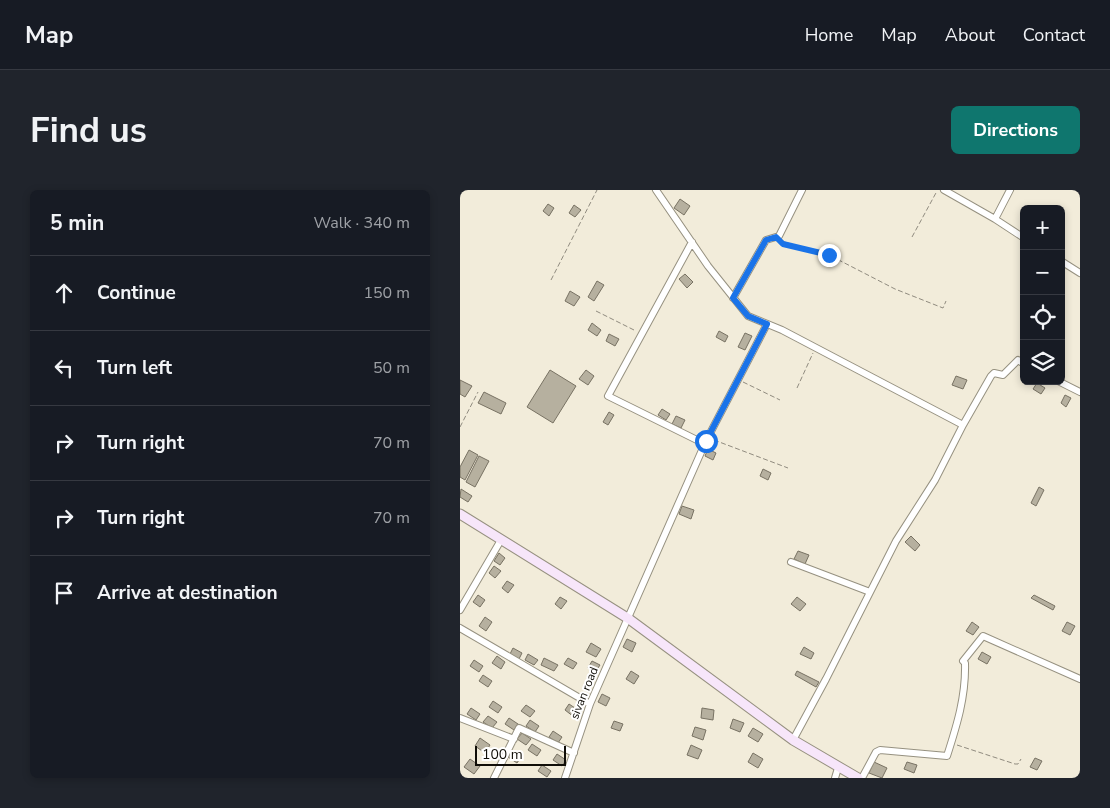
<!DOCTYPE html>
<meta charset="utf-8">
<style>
body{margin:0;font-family:"Nunito Sans",sans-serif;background:#20242c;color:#f1f3f6}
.controls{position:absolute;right:15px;top:15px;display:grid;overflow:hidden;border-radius:8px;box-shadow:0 2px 8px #0003}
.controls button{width:45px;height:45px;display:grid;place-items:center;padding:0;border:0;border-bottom:1px solid #363941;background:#171b24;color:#f1f3f6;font:25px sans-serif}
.scale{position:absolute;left:15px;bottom:12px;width:91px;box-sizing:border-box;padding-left:5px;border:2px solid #100e08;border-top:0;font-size:14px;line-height:18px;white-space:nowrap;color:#100e08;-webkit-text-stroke:4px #fff;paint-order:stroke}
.stop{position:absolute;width:15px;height:15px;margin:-11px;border:4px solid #1a73e8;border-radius:50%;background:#fff}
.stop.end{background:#1a73e8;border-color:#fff;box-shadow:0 1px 5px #0008}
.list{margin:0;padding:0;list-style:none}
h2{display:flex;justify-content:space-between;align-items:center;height:65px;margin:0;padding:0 20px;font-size:21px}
h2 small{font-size:16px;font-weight:400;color:#9ea1a6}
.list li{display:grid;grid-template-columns:32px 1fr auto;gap:15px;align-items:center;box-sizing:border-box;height:75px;padding:0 20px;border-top:1px solid #363941}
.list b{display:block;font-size:19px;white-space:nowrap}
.list em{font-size:16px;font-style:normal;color:#9ea1a6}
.icon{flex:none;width:28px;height:28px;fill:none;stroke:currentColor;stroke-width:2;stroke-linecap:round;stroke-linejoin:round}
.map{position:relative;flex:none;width:620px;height:588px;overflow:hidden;border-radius:8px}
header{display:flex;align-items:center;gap:30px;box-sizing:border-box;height:70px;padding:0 25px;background:#171b24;border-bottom:1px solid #363941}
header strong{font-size:24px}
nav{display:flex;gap:28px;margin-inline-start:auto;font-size:18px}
.intro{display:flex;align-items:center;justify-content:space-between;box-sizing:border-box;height:120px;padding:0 30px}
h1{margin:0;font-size:35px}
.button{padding:12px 22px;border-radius:8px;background:#0f766e;color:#fff;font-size:18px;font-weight:700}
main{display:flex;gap:30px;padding:0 30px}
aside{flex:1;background:#171b24;border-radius:8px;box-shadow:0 2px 8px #0003}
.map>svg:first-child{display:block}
.building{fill:#b6b09f;stroke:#787263}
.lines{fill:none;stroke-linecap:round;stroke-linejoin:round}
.street-casing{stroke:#969180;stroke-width:8}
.secondary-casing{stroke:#969180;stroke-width:11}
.path{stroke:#908b7f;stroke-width:1;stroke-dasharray:5 2.5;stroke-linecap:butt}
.street{stroke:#fff;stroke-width:6}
.secondary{stroke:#f7e6fa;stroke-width:9}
.route{stroke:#1a73e8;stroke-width:6}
.labels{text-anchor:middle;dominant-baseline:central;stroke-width:4;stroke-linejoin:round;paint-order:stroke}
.street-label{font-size:12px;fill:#100e08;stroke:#fff}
</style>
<header>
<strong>Map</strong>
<nav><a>Home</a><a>Map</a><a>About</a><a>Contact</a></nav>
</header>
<div class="intro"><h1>Find us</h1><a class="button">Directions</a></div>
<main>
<aside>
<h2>5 min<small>Walk · 340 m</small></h2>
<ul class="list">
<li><svg class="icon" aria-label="ahead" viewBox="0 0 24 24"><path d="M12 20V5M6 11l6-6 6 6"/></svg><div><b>Continue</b></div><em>150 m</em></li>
<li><svg class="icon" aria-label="left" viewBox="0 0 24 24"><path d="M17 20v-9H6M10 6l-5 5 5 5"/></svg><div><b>Turn left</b></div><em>50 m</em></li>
<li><svg class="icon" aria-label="right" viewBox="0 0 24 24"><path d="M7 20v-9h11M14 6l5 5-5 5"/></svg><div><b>Turn right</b></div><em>70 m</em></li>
<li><svg class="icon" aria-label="right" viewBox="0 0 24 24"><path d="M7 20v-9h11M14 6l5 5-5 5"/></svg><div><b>Turn right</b></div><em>70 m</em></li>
<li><svg class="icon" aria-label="arrive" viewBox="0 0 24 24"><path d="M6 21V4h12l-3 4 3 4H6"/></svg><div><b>Arrive at destination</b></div></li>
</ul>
</aside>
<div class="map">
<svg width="620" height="588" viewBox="0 0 620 588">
<rect width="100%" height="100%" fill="#f2ecda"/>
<!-- building -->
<path class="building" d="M220,9L230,16L224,25L214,18Z
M88,14L94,18L89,26L83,21Z
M114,15L121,20L115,27L109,23Z
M225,84L233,92L227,98L219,89Z
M137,91L144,95L134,111L128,107Z
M110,101L120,107L114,116L105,111Z
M132,133L141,140L137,146L128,140Z
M259,141L268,146L265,152L256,147Z
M285,143L292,146L285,160L278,157Z
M149,144L159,149L155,156L146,151Z
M90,180L116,196L93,233L67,217Z
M126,180L134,186L128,195L119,189Z
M496,186L507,190L503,199L492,195Z
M0,190L12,196L5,207L0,204Z
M577,193L585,198L581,204L573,199Z
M24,202L46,213L41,224L18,213Z
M605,205L611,208L606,217L601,213Z
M202,219L210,224L206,230L198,225Z
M149,222L154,225L148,235L143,232Z
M216,226L225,230L221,238L212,234Z
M248,259L256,263L253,270L245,266Z
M9,260L18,265L5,290L0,287V277Z
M19,266L29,271L15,297L6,292Z
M303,279L311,283L308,290L300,286Z
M579,297L584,300L576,316L571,313Z
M1,299L12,306L8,312L0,307Z
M222,316L234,320L231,329L219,324Z
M451,346L460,355L455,361L445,352Z
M338,361L349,365L345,374L334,369Z
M39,363L45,368L40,375L34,371Z
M34,376L41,381L35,388L29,383Z
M47,391L54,395L48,403L42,398Z
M18,405L25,410L20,417L13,412Z
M574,405L595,416L593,420L571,408Z
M100,407L107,411L101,419L95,414Z
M337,407L346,414L340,421L331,414Z
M25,427L32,432L26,441L19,436Z
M512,432L519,437L513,445L506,441Z
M607,432L615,436L610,445L602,441Z
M167,449L176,453L172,462L163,457Z
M131,453L141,459L136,467L126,462Z
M344,457L354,463L351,469L340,464Z
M53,458L62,463L59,469L50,464Z
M522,462L531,467L527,474L518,469Z
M68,464L78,470L74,475L65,470Z
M37,466L45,472L41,479L32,473Z
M84,468L98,475L94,481L81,475Z
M108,468L117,473L113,479L104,474Z
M14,470L23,476L19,482L10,476Z
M132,471L140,475L136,481L128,478Z
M171,481L179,486L174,494L166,489Z
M337,481L359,492L356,497L335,485Z
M23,485L32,491L28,497L19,491Z
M142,504L150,508L146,516L138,512Z
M33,511L42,517L38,523L29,517Z
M109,514L118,520L114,527L105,520Z
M66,515L75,521L70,527L61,521Z
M11,518L20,524L16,530L7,524Z
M242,518L254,520L253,530L241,528Z
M28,526L37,532L32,538L23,532Z
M49,528L58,534L54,540L45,534Z
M273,529L284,533L280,542L270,538Z
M70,530L79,536L75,542L66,536Z
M154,531L163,534L160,541L151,538Z
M235,537L246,540L243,550L232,546Z
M293,538L303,544L298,552L288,546Z
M93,541L102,547L98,553L89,547Z
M62,543L71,549L66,555L57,549Z
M20,548L30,555L25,563L15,556Z
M72,554L81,560L77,566L68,560Z
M231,555L242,560L238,569L227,565Z
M52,561L61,567L57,573L48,567Z
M293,563L303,569L298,578L288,572Z
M97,564L106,570L102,576L93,570Z
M575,568L582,571L577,580L570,577Z
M10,569L20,576L14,584L4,577Z
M414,572L427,578L422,588L409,583Z
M447,572L457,575L454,583L444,579Z
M82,575L91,581L87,587L78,581Z"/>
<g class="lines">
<defs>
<path id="street" d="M196,0L248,76L288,126L322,140L503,235L531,186L534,183L543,185L558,170L564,174
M484,0L535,29
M550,0L535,29L564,48
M232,52L148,206L245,254
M601,71L620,83
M273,108L306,50L319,46L342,0
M598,191L620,202
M331,372L410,402
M0,420L41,350
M0,438L130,514
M0,528L54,549
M333,550L366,489L436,351L475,290L503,235
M34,588L59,538L114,563
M105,588L130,514L246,251L307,134
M375,588L378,578
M402,588L416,562L420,560L487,566C497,535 506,506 505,473L503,471L523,446L620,489"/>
<path id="secondary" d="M0,324L169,429L333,550L398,588"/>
</defs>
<!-- street casing -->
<use href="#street" class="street-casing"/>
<!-- secondary casing -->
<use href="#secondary" class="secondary-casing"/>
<!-- path -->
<path class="path" d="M452,47L477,1
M321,51L369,65L435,99L483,118L486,111
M91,90L137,0
M136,121L176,141
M283,192L320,210
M337,198L353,163
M0,237L18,202
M254,250L328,278
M497,555L555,574H558L561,569"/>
<!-- street -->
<use href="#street" class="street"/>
<!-- secondary -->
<use href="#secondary" class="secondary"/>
</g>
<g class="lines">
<!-- route -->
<path class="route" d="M246,251L307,134L288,126L273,108L306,50L316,47L323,54L369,65"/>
</g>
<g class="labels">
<!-- street labels -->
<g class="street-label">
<text transform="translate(124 503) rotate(-68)">sivan road</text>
</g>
</g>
</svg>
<div class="controls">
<button>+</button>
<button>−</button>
<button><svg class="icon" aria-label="locate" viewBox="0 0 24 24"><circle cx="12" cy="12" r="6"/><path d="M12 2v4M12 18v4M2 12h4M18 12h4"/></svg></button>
<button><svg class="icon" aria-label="layers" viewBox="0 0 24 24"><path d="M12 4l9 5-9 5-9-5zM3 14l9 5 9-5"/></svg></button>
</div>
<div class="scale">100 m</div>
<div class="stop" style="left:246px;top:251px"></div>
<div class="stop end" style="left:369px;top:65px"></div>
</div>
</main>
